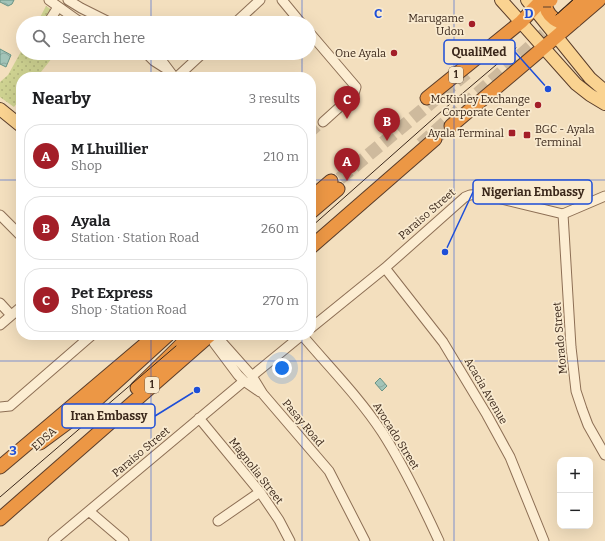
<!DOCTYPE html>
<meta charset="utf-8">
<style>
body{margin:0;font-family:Bitter,serif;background:#f6f6f6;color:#202124}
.controls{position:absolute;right:12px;bottom:12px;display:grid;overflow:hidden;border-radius:8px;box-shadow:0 4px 16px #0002}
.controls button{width:36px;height:36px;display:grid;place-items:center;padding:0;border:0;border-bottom:1px solid #e0e0e0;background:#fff;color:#202124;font:20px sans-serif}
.you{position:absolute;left:282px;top:368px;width:14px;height:14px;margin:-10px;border:3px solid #fff;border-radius:50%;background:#1a73e8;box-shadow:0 0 0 6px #1a73e833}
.badge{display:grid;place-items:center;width:26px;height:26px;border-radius:50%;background:#a31e28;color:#fff;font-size:13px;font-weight:700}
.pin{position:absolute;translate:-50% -33px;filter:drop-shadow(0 1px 2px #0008)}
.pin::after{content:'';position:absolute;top:21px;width:14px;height:12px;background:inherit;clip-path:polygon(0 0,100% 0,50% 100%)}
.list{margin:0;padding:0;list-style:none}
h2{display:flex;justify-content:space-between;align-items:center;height:52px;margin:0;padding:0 16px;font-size:17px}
h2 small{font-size:13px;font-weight:400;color:#757577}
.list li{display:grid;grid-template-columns:26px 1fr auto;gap:12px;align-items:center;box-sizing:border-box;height:64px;margin:0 8px 8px;padding:0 8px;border:1px solid #e0e0e0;border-radius:16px}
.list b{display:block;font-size:15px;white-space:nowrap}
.list p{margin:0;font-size:13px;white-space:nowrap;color:#757577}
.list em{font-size:13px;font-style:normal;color:#757577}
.icon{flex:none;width:22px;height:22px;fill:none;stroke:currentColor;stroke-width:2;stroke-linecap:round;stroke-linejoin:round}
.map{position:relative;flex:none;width:605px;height:541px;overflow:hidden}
.search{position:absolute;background:#fff;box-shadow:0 4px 16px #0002;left:16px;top:16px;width:300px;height:44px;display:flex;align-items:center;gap:10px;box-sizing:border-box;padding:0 14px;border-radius:22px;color:#757577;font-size:15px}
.panel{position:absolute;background:#fff;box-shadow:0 4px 16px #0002;left:16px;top:72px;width:300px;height:268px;border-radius:16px}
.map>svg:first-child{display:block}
.green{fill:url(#green-dots)}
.water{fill:url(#water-waves);stroke:#689385}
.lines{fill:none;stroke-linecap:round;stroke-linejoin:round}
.minor-tunnel{stroke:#ceba9d;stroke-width:9;stroke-dasharray:9 4.5;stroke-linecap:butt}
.major-tunnel{stroke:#ceba9d;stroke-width:12;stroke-dasharray:12 6;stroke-linecap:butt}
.highway-tunnel{stroke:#ceba9d;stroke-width:13;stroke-dasharray:13 6;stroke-linecap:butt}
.minor-casing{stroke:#8d6f55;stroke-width:11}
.major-casing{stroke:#5a3d2a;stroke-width:14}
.highway-casing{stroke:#5a3d2a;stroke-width:15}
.minor{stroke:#fcedd2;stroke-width:9}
.major{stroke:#fad391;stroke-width:12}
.highway{stroke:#ec9745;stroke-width:13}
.tram{stroke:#3b281b;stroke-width:1}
.highway-bridge-casing{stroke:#5a3d2a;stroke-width:15;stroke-linecap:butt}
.highway-bridge{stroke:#ec9745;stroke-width:13}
.grid{fill:none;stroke:#1d4ed8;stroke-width:1;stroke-opacity:0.55}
.poi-dot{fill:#a31e28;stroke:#f9eacf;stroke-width:1.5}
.labels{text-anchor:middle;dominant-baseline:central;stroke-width:3.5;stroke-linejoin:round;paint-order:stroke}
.shield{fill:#f9eacf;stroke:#746251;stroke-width:1}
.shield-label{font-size:10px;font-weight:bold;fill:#3b281b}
.poi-label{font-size:11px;fill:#3b281b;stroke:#f9eacf;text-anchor:end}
.street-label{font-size:11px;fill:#3b281b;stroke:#f9eacf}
.grid-label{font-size:13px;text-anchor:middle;font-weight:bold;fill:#1d4ed8;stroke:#f9eacf;stroke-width:3.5;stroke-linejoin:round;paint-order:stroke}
.leader{fill:none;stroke:#1d4ed8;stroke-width:1.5}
.callout-dot{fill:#1d4ed8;stroke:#f9eacf;stroke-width:1.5}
.callout{fill:#f9eacf;stroke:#1d4ed8;stroke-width:1.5}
.callout-label{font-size:12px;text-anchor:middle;font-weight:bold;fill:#3b281b}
</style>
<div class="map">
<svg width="605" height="541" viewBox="0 0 605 541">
<defs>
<pattern id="green-dots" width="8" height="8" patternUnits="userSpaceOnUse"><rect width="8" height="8" fill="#ced291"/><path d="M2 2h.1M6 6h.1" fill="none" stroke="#b2b47c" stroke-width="1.8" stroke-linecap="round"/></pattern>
<pattern id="water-waves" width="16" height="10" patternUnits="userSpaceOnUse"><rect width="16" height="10" fill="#a2c4b8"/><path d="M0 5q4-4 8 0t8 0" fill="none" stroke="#8ca89e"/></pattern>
</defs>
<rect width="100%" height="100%" fill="#f3dfbe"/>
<!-- green -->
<path class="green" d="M46,6L71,23H37Z
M23,48V53H56L37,77H21V98L14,107L0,97V82L8,75Z"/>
<!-- water -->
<path class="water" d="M0,0H14L12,4L8,6L0,2Z
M0,49L11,55L6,67L0,64Z
M380,378L387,386L382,391L375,383Z"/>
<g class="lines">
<!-- minor-tunnel -->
<path class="minor-tunnel" d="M311,133L323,122"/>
<!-- major-tunnel -->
<path class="major-tunnel" d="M435,139L451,126"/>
<!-- highway-tunnel -->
<path class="highway-tunnel" d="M421,144L559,21
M325,191L468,72
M185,350L200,335"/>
<defs>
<path id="minor" d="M49,0L77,20L83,23
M68,0L81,8L111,23
M282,0L301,23
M48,23L58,7
M235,23L260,0
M309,32L356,87L354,94L323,122
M146,53L154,61L165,68
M156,53L174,77
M177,77L203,53
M563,214L571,347L576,391L582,409L588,425L605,455
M0,215L21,236
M385,268L443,342L487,415L510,457L544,541
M0,303L11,315
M0,325L21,307
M311,328L385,268L465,197L470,195L481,194L563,214L605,196
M212,335L214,343L238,375L244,381L260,392
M213,335L219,339L252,376L263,394L329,471L365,541
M302,335C329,367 359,397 382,432C404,466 422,504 439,541
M252,376L302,335
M0,407L10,406L92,335
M199,418L260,492L279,520L290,541
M89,511L124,541
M218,521L260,492
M53,541L244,381"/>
<path id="major" d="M501,0L576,84L590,95L605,104
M527,0L590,78L605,91
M0,109L21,126"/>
<path id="highway" d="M545,0C545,16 559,27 575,21
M564,17L583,0
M427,98L521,22L542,0
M451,126L543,48L599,0
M311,198L331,181
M311,212L338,189
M311,247L435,139
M137,388L191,335
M40,443L90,406L168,335
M0,467L156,335
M0,519L210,335"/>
</defs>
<!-- minor casing -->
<use href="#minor" class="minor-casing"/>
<!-- major casing -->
<use href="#major" class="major-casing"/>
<!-- highway casing -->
<use href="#highway" class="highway-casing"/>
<!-- minor -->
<use href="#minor" class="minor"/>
<!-- major -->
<use href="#major" class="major"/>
<!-- highway -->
<use href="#highway" class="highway"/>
<!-- tram -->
<path class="tram" d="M556,15L573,0
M311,227L443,110L516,48
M0,497L176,346"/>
<defs>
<path id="highway-bridge" d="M543,0H551"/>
</defs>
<!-- highway-bridge casing -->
<use href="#highway-bridge" class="highway-bridge-casing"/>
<!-- highway-bridge -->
<use href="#highway-bridge" class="highway-bridge"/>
</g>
<!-- grid -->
<path class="grid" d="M151,0V23M302,0V23M454,0V541M151,53V77M302,53V77M0,180H21M311,180H605M151,335V541M302,335V541M0,361H605"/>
<!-- markers -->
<g class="poi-dot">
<circle cx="472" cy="24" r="4"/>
<circle cx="394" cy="53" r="4"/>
<circle cx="538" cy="105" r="4"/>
<rect x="508" y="129" width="8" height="8" rx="2"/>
<rect x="523" y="131" width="8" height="8" rx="2"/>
</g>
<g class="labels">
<!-- shield labels -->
<g class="shield">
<rect x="449" y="67" width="14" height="16" rx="3"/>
<rect x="145" y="377" width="14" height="16" rx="3"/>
</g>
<g class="shield-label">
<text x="456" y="75">1</text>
<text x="152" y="385">1</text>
</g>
<!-- poi labels -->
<g class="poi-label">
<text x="464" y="18">Marugame<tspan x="464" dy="13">Udon</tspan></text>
<text x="386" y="53">One Ayala</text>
<text x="530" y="99">McKinley Exchange<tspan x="530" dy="13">Corporate Center</tspan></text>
<text x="535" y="129" text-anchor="start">BGC - Ayala<tspan x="535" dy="13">Terminal</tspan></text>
<text x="504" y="133">Ayala Terminal</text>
</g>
<!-- street labels -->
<g class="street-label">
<text transform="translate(427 214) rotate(-41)">Paraiso Street</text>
<text transform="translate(560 338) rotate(-95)">Morado Street</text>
<text transform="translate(486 391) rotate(60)">Acacia Avenue</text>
<text transform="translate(303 423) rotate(50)">Pasay Road</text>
<text transform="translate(396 436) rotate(58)">Avocado Street</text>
<text transform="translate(44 439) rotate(-42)">EDSA</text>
<text transform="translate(141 452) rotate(-40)">Paraiso Street</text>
<text transform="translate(256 471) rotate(52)">Magnolia Street</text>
</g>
</g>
<g class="grid-label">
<text x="378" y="18">C</text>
<text x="529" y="18">D</text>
<text x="13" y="455">3</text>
</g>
<!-- callouts -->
<path class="leader" d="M548 89L515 52M445 252L473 192M197 390L155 416"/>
<g class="callout-dot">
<circle cx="548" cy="89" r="4"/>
<circle cx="445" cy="252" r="4"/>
<circle cx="197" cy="390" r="4"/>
</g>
<g class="callout">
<rect x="444" y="40" width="71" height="24" rx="4"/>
<rect x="473" y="180" width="119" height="24" rx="4"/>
<rect x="62" y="404" width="93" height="24" rx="4"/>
</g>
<g class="callout-label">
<text x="479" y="56">QualiMed</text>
<text x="533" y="196">Nigerian Embassy</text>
<text x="109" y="420">Iran Embassy</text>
</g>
</svg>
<div class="controls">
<button>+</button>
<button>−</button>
</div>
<div class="you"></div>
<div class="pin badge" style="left:347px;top:181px">A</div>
<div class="pin badge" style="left:387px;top:141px">B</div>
<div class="pin badge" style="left:347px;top:119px">C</div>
<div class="search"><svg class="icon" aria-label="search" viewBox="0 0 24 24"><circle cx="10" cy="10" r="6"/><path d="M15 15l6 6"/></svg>Search here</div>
<section class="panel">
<h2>Nearby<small>3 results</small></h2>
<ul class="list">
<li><span class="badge">A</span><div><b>M Lhuillier</b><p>Shop</p></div><em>210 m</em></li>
<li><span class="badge">B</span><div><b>Ayala</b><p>Station · Station Road</p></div><em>260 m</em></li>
<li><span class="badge">C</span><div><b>Pet Express</b><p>Shop · Station Road</p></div><em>270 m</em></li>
</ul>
</section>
</div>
